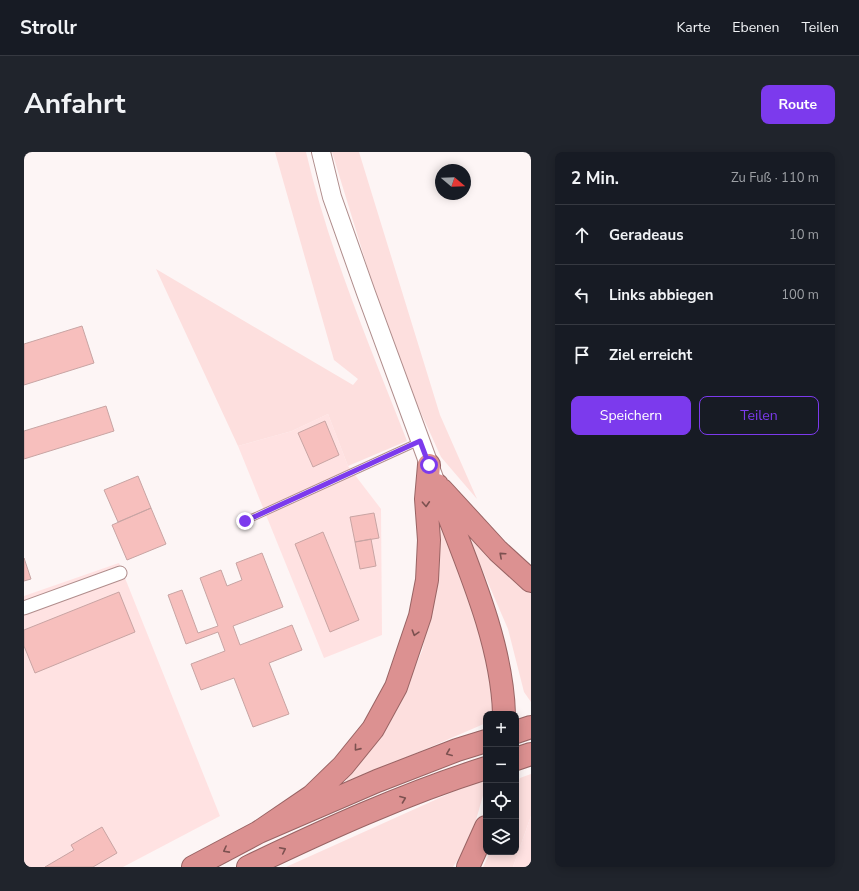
<!DOCTYPE html>
<html lang="de">
<meta charset="utf-8">
<style>
body{margin:0;font-family:"Nunito Sans",sans-serif;background:#20242c;color:#f1f3f6}
.controls{position:absolute;right:12px;bottom:12px;display:grid;overflow:hidden;border-radius:8px;box-shadow:0 2px 10px #0003}
.controls button{width:36px;height:36px;display:grid;place-items:center;padding:0;border:0;border-bottom:1px solid #363941;background:#171b24;color:#f1f3f6;font:20px sans-serif}
.compass{position:absolute;left:411px;top:12px;width:36px;height:36px;border-radius:50%;background:#171b24;box-shadow:0 2px 10px #0003;rotate:109deg}
.stop{position:absolute;width:12px;height:12px;margin:-9px;border:3px solid #7c3aed;border-radius:50%;background:#fff}
.stop.end{background:#7c3aed;border-color:#fff;box-shadow:0 1px 4px #0008}
.list{margin:0;padding:0;list-style:none}
h2{display:flex;justify-content:space-between;align-items:center;height:52px;margin:0;padding:0 16px;font-size:17px}
h2 small{font-size:13px;font-weight:400;color:#9ea1a6}
.list li{display:grid;grid-template-columns:26px 1fr auto;gap:12px;align-items:center;box-sizing:border-box;height:60px;padding:0 16px;border-top:1px solid #363941}
.list b{display:block;font-size:15px;white-space:nowrap}
.list em{font-size:13px;font-style:normal;color:#9ea1a6}
.actions{display:flex;gap:8px;padding:12px 16px}
.actions a{flex:1;padding:9px 0;border:1px solid #7c3aed;border-radius:8px;text-align:center;font-size:14px;color:#7c3aed}
.actions .main{background:#7c3aed;color:#fff}
.icon{flex:none;width:22px;height:22px;fill:none;stroke:currentColor;stroke-width:2;stroke-linecap:round;stroke-linejoin:round}
.map{position:relative;flex:none;width:507px;height:715px;overflow:hidden;border-radius:8px}
header{display:flex;align-items:center;gap:24px;box-sizing:border-box;height:56px;padding:0 20px;background:#171b24;border-bottom:1px solid #363941}
header strong{font-size:19px}
nav{display:flex;gap:22px;margin-inline-start:auto;font-size:14px}
.intro{display:flex;align-items:center;justify-content:space-between;box-sizing:border-box;height:96px;padding:0 24px}
h1{margin:0;font-size:28px}
.button{padding:10px 18px;border-radius:8px;background:#7c3aed;color:#fff;font-size:14px;font-weight:700}
main{display:flex;gap:24px;padding:0 24px}
aside{flex:1;background:#171b24;border-radius:8px;box-shadow:0 2px 10px #0003}
.map>svg:first-child{display:block}
.built{fill:#ffe2e2}
.green{fill:#fddfde}
.building{fill:#f7bfbd;stroke:#c8a4a3}
.lines{fill:none;stroke-linecap:round;stroke-linejoin:round}
.lane-casing{stroke:#b08d8c;stroke-width:8}
.street-casing{stroke:#b08d8c;stroke-width:15}
.secondary-casing{stroke:#b08d8c;stroke-width:20}
.highway-casing{stroke:#996464;stroke-width:24}
.lane{stroke:#fff;stroke-width:6}
.street{stroke:#fff;stroke-width:13}
.secondary{stroke:#fff;stroke-width:18}
.highway{stroke:#dc9191;stroke-width:22}
.oneway{stroke:#7c5150}
.route{stroke:#7c3aed;stroke-width:5}
</style>
<header>
<strong>Strollr</strong>
<nav><a>Karte</a><a>Ebenen</a><a>Teilen</a></nav>
</header>
<div class="intro"><h1>Anfahrt</h1><a class="button">Route</a></div>
<main>
<div class="map">
<svg width="507" height="715" viewBox="0 0 507 715">
<rect width="100%" height="100%" fill="#fdf5f5"/>
<!-- built -->
<path class="built" d="M304,262L324,314L357,357L358,483L300,506L214,294L268,279Z
M95,411L196,664L99,715H0V444Z
M507,664V715H489Z"/>
<!-- green -->
<path class="green" d="M251,0H282C305,99 346,194 383,289L324,314L304,262L268,279L214,294L132,117L329,233L334,227L310,208Z
M308,0H335L416,263L453,347L417,305L369,199Z
M420,374L454,472L467,521L468,562H462V571L323,631L321,619L380,541L398,499L410,445L415,377Z
M442,380L507,434V550L500,540L484,477Z
M507,622V664L489,715H459L466,700H492V637L496,626Z
M462,625V633L446,689L429,715H262Z"/>
<!-- building -->
<path class="building" d="M58,174L70,211L0,233V192Z
M82,254L90,279L0,307V279Z
M301,269L315,303L289,315L274,281Z
M114,324L127,356L94,370L80,338Z
M127,356L142,392L103,408L88,373Z
M350,361L355,386L331,390L326,365Z
M299,380L335,468L306,480L271,392Z
M347,387L352,414L336,417L331,390Z
M238,401L259,455L209,474L216,493L268,473L278,498L245,511L265,562L229,575L210,526L177,538L167,512L201,499L194,480L162,492L144,443L158,438L174,481L194,474L176,426L197,418L203,434L218,428L212,411Z
M0,406L7,427L0,429Z
M95,440L111,480L11,521L0,494V478Z
M78,675L93,701L69,715H21L50,698L47,693Z"/>
<g class="lines">
<defs>
<path id="lane" d="M221,369L394,290"/>
<path id="street" d="M0,456L96,421"/>
<path id="secondary" d="M297,0L308,45L342,141L410,326"/>
<path id="highway" d="M413,333C439,404 478,486 480,562
M418,338L474,399L507,429
M492,580L507,575
M492,607L507,602
M235,680L288,644L319,614L349,577L372,535L396,464L403,428L405,388L402,347L405,313
M169,715L235,680L353,629L433,598L462,589
M224,715C301,678 380,642 462,616
M444,715L462,675"/>
</defs>
<!-- lane casing -->
<use href="#lane" class="lane-casing"/>
<!-- street casing -->
<use href="#street" class="street-casing"/>
<!-- secondary casing -->
<use href="#secondary" class="secondary-casing"/>
<!-- highway casing -->
<use href="#highway" class="highway-casing"/>
<!-- lane -->
<use href="#lane" class="lane"/>
<!-- street -->
<use href="#street" class="street"/>
<!-- secondary -->
<use href="#secondary" class="secondary"/>
<!-- highway -->
<use href="#highway" class="highway"/>
</g>
<!-- one-way arrows -->
<defs><path id="oneway-chevron" d="M-2-3.5L2.5 0L-2 3.5" fill="none" stroke-width="1.6" stroke-linecap="round" stroke-linejoin="round"/></defs>
<g class="oneway">
<use href="#oneway-chevron" transform="translate(402 352) rotate(87)"/>
<use href="#oneway-chevron" transform="translate(478 403) rotate(-138)"/>
<use href="#oneway-chevron" transform="translate(391 481) rotate(107)"/>
<use href="#oneway-chevron" transform="translate(333 596) rotate(129)"/>
<use href="#oneway-chevron" transform="translate(425 601) rotate(158)"/>
<use href="#oneway-chevron" transform="translate(379 647) rotate(-21)"/>
<use href="#oneway-chevron" transform="translate(202 698) rotate(152)"/>
<use href="#oneway-chevron" transform="translate(259 698) rotate(-26)"/>
</g>
<g class="lines">
<!-- route -->
<path class="route" d="M221,369L396,289L405,313"/>
</g>
</svg>
<div class="controls">
<button>+</button>
<button>−</button>
<button><svg class="icon" aria-label="locate" viewBox="0 0 24 24"><circle cx="12" cy="12" r="6"/><path d="M12 2v4M12 18v4M2 12h4M18 12h4"/></svg></button>
<button><svg class="icon" aria-label="layers" viewBox="0 0 24 24"><path d="M12 4l9 5-9 5-9-5zM3 14l9 5 9-5"/></svg></button>
</div>
<svg class="compass" viewBox="-18 -18 36 36"><path d="M0-13l5 13h-10z" fill="#e53935"/><path d="M0 13l5-13h-10z" fill="#9ea1a6"/></svg>
<div class="stop" style="left:405px;top:313px"></div>
<div class="stop end" style="left:221px;top:369px"></div>
</div>
<aside>
<h2>2 Min.<small>Zu Fuß · 110 m</small></h2>
<ul class="list">
<li><svg class="icon" aria-label="ahead" viewBox="0 0 24 24"><path d="M12 20V5M6 11l6-6 6 6"/></svg><div><b>Geradeaus</b></div><em>10 m</em></li>
<li><svg class="icon" aria-label="left" viewBox="0 0 24 24"><path d="M17 20v-9H6M10 6l-5 5 5 5"/></svg><div><b>Links abbiegen</b></div><em>100 m</em></li>
<li><svg class="icon" aria-label="arrive" viewBox="0 0 24 24"><path d="M6 21V4h12l-3 4 3 4H6"/></svg><div><b>Ziel erreicht</b></div></li>
</ul>
<div class="actions"><a class="main">Speichern</a><a>Teilen</a></div>
</aside>
</main>
